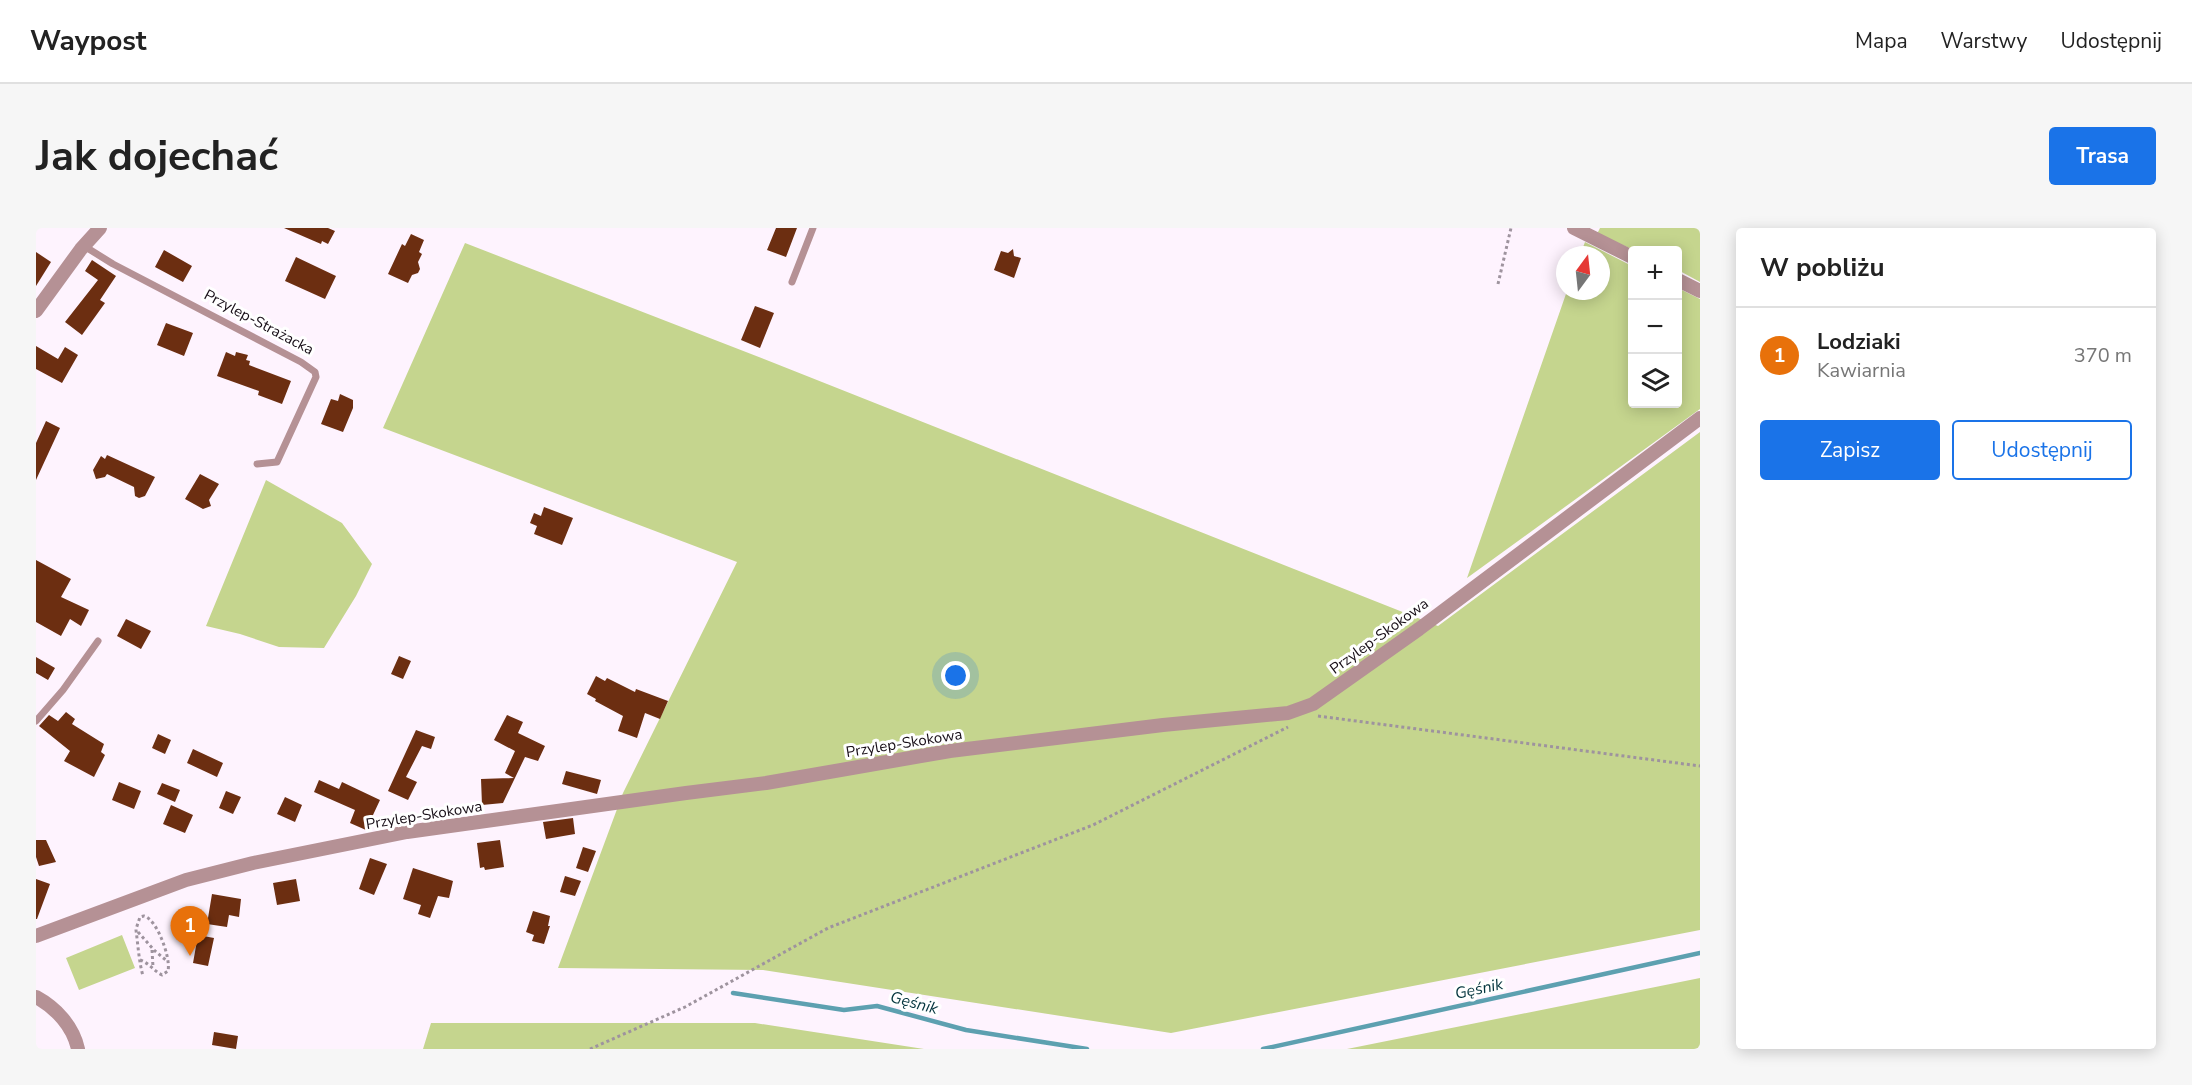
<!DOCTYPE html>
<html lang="pl">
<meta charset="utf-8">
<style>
body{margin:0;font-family:"Nunito Sans",sans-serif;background:#f6f6f6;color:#222}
.controls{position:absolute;right:18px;top:18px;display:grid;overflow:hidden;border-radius:6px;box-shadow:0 3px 15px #0003}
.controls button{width:54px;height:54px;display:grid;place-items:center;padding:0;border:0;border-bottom:2px solid #e0e0e0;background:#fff;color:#222;font:30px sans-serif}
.compass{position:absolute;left:1520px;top:18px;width:54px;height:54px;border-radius:50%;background:#fff;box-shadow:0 3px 15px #0003;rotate:15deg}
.you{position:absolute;left:920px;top:448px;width:21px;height:21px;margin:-15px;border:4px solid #fff;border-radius:50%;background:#1a73e8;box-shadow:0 0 0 9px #1a73e833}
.badge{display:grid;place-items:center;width:39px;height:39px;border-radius:50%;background:#1a73e8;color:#fff;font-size:20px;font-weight:700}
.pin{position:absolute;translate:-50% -50px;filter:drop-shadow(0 2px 3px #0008)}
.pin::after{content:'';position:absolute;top:32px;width:21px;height:18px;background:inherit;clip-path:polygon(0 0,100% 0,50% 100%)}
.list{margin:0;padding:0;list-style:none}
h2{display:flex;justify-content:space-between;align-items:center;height:78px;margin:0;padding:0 24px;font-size:26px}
h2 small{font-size:20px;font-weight:400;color:#767676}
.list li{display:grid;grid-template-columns:39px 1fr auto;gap:18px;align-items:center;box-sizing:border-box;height:96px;padding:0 24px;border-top:2px solid #e0e0e0}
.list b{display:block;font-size:22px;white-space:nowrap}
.list p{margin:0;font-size:20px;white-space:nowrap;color:#767676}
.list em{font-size:20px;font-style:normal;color:#767676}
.actions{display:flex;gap:12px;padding:18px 24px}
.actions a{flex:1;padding:14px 0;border:2px solid #1a73e8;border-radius:6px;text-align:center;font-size:21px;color:#1a73e8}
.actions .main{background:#1a73e8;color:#fff}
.icon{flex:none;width:33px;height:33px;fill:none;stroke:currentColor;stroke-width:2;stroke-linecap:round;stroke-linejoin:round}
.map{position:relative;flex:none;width:1664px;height:821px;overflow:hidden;border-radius:6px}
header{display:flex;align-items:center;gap:36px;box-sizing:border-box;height:84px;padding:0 30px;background:#fff;border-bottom:2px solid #e0e0e0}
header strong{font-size:28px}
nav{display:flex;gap:33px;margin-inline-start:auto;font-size:21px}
.intro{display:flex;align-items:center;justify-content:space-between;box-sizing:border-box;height:144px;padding:0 36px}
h1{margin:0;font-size:42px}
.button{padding:15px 27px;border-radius:6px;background:#1a73e8;color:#fff;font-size:21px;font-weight:700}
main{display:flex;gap:36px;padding:0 36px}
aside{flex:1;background:#fff;border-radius:6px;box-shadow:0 3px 15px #0003}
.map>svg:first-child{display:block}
.green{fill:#c5d58e}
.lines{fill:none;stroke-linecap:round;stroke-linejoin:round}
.stream{stroke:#5da0b0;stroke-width:4.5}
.building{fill:#6c2e11}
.path{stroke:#9e939e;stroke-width:3;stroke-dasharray:3 3;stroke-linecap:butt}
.lane{stroke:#b59195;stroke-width:7}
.street{stroke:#b59195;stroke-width:14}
.labels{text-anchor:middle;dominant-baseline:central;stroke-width:6;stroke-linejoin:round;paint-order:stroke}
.street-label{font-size:15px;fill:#170e17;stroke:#fff}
.water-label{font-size:16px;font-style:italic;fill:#03343d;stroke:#fff}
</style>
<header>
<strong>Waypost</strong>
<nav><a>Mapa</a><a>Warstwy</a><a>Udostępnij</a></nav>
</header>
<div class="intro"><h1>Jak dojechać</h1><a class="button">Trasa</a></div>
<main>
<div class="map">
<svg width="1664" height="821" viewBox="0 0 1664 821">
<rect width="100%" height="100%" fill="#fef3fe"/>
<!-- green -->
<path class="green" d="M1564,0H1664V54L1642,42V22H1598L1561,6Z
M1549,14L1596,38V176H1642V60L1664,71V181L1431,350L1531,63H1565V27H1544Z
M429,15L733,133L1402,398L1664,204V702L1135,805L727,742L522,740L587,565L701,334L347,200Z
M230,252L306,295L336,336L320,368L288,420L243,419L204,406L170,398Z
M86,707L99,740L43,762L30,730Z
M1664,750V821H1311Z
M395,795H719L888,821H387Z"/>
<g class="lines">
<!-- stream -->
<path class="stream" d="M697,765L808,782L841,778L930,802L1051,821
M1227,821L1664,725"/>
</g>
<!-- building -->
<path class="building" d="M248,0H292L299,3L292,16L286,13L285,16Z
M740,0H761L750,29L731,22Z
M375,6L388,12L383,24L386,26L382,34L384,41L382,45L376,47L372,55L352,46L366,16L369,18Z
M977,21L978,28L985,30L978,50L958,42L965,23L972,25Z
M128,22L156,38L147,54L119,39Z
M0,24L15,34L0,58Z
M260,29L300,48L289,71L249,53Z
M56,32L80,48L64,72L69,75L46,107L29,94L62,52L49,43Z
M719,78L738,85L724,120L705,112Z
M130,95L157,105L148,128L121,117Z
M0,118L22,131L29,119L42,127L26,155L0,141Z
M190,124L199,128L200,124L212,127L210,132L214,133L213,137L255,153L246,176L222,167L223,163L181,148Z
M304,166L317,172V180L307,204L285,196L295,171L302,173Z
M10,193L24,200L0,252V215Z
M71,227L119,249L109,268L103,270L99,268L98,259L71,246L69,249L60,251L57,242L65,228L69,231Z
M164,246L183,256L173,272L175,278L167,281L149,271Z
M508,279L537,290L526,317L498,306L501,298L494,295L498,285L505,288Z
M0,332L35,351L25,369L53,382L45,398L34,391L25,408L0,394Z
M90,391L115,403L105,421L81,408Z
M363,428L375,433L367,451L355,446Z
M0,429L19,440L12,452L0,445Z
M560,448L569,453L571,450L599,464L600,461L632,473L624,491L609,485L601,510L582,503L587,488L559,473L560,471L551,466Z
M30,484L39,491L36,496L68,516L65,524L69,527L58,549L28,533L34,523L3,498L13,487L22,493Z
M471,487L487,494L482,505L509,518L502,533L489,529L467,575L446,577L445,551L478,550L469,545L479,523L458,512Z
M380,502L399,509L395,521L386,518L370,549L381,554L372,572L352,563Z
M122,506L135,512L129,526L116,520Z
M157,521L187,535L181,549L151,535Z
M530,543L565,552L561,566L526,556Z
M283,552L303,561L306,554L344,572L330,602L314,595L319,582L278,564Z
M83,554L105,563L98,581L76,572Z
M126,555L144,562L139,574L121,566Z
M190,563L205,569L197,586L183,580Z
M249,569L266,577L259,594L241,586Z
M135,577L157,587L149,605L127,596Z
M537,590L539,606L510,611L507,594Z
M0,612H10L20,634L3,638L0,629Z
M464,612L468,639L449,642L448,639L444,640L441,615Z
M547,619L560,623L552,644L540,640Z
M334,630L351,636L338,667L323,661Z
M377,640L417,653L413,670L402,668L394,690L382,686L385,677L367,671Z
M529,648L545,653L539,668L524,664Z
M0,651L14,656L1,691H0Z
M260,651L264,673L241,677L237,655Z
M176,666L205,671L203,689L193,687L191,699L171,696Z
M497,683L514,688L512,698H514L508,716L496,713L498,707L490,704Z
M162,707L178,710L172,738L157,735Z
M178,804L202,808L200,821L176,817Z"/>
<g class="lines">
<!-- path -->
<path class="path" d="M1462,56L1475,0
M1282,488L1664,538
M102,704L119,723L131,733
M116,722L117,739
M104,732C113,735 118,743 126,747L132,743C135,730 121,691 108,688L104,689L100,701V702C102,717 103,734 107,748
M554,821L649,779L792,700L1057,597L1252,499"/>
<!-- lane -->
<path class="lane" d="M48,18L77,36L265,134L279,144L280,149L241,234L221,236
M756,54L777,0
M0,493L27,462L62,413"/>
<!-- street -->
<path class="street" d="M1538,0L1596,29
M1642,52L1664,63
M0,83L45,21L64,0
M0,708L150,652L217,635L371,604L650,565L730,555L914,523L1127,497L1252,485L1277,476L1383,401L1664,190
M0,769C20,780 37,798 42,821"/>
</g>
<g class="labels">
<!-- street labels -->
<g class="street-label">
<text transform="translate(223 94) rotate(28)">Przylep-Strażacka</text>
<text transform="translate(1343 408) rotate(-36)">Przylep-Skokowa</text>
<text transform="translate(868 515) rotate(-9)">Przylep-Skokowa</text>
<text transform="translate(388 587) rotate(-9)">Przylep-Skokowa</text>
</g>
<!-- water labels -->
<g class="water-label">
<text transform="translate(1443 761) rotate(-12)">Gęśnik</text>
<text transform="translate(878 775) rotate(15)">Gęśnik</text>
</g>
</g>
</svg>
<div class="controls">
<button>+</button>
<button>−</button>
<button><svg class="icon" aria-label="layers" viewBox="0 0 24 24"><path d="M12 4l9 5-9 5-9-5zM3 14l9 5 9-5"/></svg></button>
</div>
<svg class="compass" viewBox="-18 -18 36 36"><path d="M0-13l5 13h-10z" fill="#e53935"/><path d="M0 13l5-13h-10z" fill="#767676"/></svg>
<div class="you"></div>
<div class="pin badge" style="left:154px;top:728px;background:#e8710a">1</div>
</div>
<aside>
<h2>W pobliżu<small></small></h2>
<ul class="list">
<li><span class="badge" style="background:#e8710a">1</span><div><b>Lodziaki</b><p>Kawiarnia</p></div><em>370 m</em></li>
</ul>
<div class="actions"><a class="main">Zapisz</a><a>Udostępnij</a></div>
</aside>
</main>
